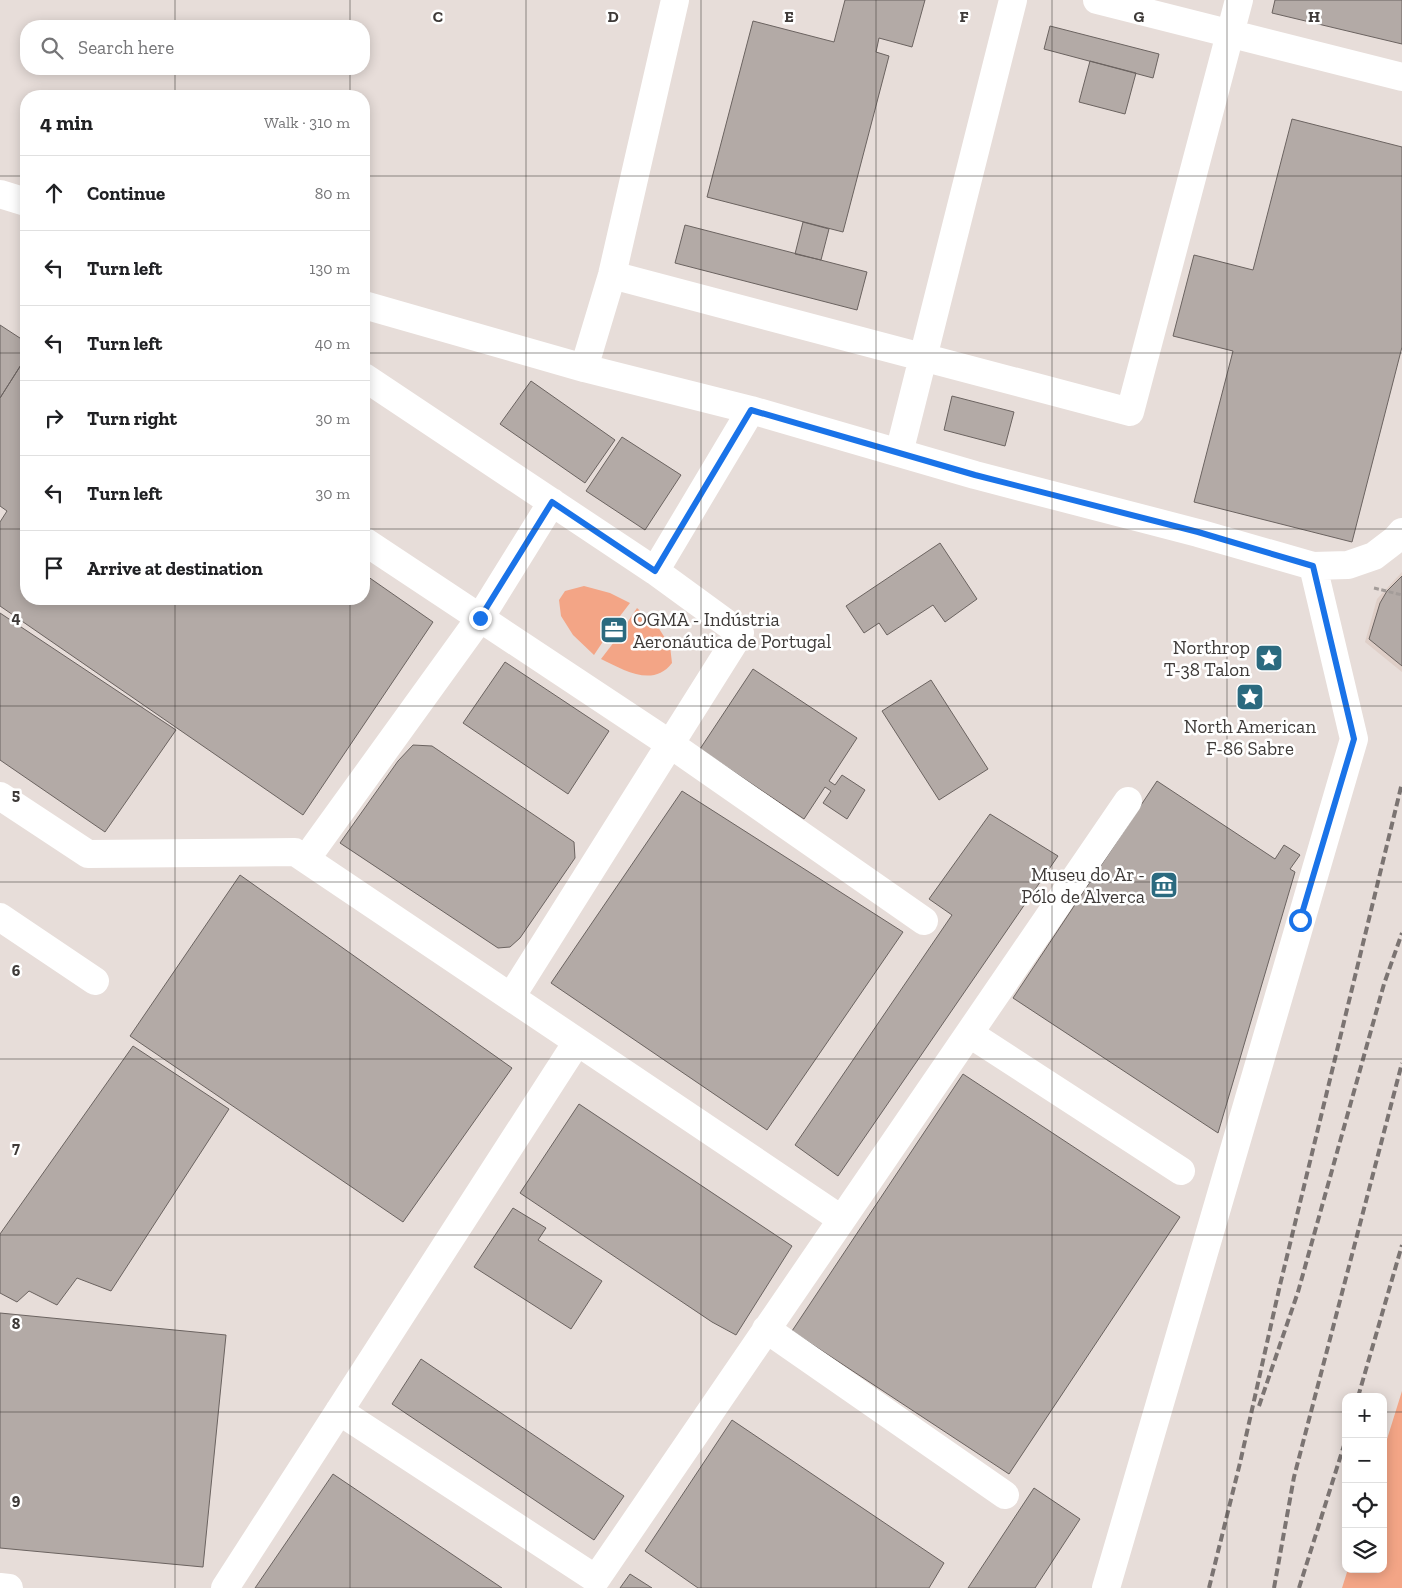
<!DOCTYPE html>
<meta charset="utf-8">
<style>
body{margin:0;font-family:"Zilla Slab",serif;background:#f6f6f6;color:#202124}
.controls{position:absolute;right:15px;bottom:15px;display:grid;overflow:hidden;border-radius:10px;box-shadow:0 2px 12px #0003}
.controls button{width:45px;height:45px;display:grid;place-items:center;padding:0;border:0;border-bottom:1px solid #e0e0e0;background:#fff;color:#202124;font:25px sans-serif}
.stop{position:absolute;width:15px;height:15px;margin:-11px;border:4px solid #1a73e8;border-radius:50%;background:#fff}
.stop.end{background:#1a73e8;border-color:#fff;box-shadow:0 1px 5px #0008}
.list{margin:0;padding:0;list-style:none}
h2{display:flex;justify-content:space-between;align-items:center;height:65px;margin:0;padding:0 20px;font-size:21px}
h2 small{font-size:16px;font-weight:400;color:#757577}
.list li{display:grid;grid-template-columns:32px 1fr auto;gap:15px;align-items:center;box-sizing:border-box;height:75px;padding:0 20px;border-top:1px solid #e0e0e0}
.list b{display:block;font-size:19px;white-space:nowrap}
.list em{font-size:16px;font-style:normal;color:#757577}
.icon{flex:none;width:28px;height:28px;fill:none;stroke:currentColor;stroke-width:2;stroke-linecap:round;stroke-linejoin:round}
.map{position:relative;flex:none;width:1402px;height:1588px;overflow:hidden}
.search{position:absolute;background:#fff;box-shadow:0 2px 12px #0003;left:20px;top:20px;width:350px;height:55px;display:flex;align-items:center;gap:12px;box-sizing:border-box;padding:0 18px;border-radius:20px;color:#757577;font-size:19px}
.panel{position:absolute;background:#fff;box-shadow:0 2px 12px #0003;left:20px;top:90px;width:350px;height:515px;border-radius:20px}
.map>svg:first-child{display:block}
.built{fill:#dfcfc8}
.green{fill:#f3a586}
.building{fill:#b3aaa6;stroke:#6b6360}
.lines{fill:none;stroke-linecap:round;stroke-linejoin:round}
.path{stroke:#a39c99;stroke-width:3;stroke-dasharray:5 2.5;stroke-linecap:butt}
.minor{stroke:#fff;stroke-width:28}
.rail{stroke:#7b7472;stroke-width:4;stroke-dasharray:8 4;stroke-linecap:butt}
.route{stroke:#1a73e8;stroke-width:6}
.grid{fill:none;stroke:#3e3a38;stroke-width:1;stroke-opacity:0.55}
.labels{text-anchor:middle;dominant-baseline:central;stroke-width:5;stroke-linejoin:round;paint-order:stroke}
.poi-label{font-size:19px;fill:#3e3a38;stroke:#fff;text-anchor:end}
.grid-label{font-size:16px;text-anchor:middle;font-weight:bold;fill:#3e3a38;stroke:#fff;stroke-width:5;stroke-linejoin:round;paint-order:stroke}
</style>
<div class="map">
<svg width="1402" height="1588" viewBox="0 0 1402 1588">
<rect width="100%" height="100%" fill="#e7ddd9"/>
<!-- built -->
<path class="built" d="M1402,572V672L1365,642L1377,599Z"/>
<!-- green -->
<path class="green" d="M584,586L610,593L630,603L617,620L607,621L603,627L606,637L594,655L573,635L561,616L559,600L565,591Z
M637,608L658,627L670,646L672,663C653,688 624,670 601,659L614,642L624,641L628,636L625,626Z
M1402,1391V1588H1342L1348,1569H1383V1452Z"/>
<!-- building -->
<path class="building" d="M845,0H925L912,47L879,38L876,52L889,56L843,232L707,197L753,21L834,42Z
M1275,0H1402V44L1272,13Z
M1050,26L1159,54L1153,78L1044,49Z
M1090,61L1136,73L1125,114L1079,102Z
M1292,119L1402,147V347L1352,542L1194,502L1233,351L1173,336L1194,255L1253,270Z
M803,222L829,229L821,260L795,254Z
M685,225L867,272L857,310L675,263Z
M0,325L26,342V357L0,398Z
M26,357V599H364V574L433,622L303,815L0,606V522L7,511L0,506V398Z
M531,381L615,440L585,483L500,424Z
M952,396L1014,412L1005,446L944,430Z
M622,437L681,475L645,530L586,491Z
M940,543L977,599L945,622L933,605L887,635L879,623L864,633L846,606Z
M1402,576V666L1369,639L1380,603L1387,591Z
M0,613L176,730L105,832L0,760Z
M505,662L609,731L568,794L463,723Z
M753,669L857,738L829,781L835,785L842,775L865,790L847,819L823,803L831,791L825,787L804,819L700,749Z
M931,680L988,769L939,800L882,711Z
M413,745L432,746L574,842L575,858L520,938L510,947L498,948L340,843L398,761Z
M1157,781L1275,859L1284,845L1300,855L1290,869L1295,872L1218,1133L1013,998Z
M682,791L903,932L767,1130L551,983Z
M990,814L1058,856L838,1176L795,1145L952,915L929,899Z
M240,875L512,1068L403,1222L130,1036Z
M133,1046L229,1109L111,1291L77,1278L57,1305L29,1291L17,1302L0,1293V1234Z
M963,1074L1180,1217L1009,1474L792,1331Z
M579,1104L792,1246L736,1335L712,1322L520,1193Z
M513,1208L546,1228L538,1240L602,1281L571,1329L474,1267Z
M0,1313L226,1335L203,1567L0,1548Z
M421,1359L624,1496L594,1540L392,1404Z
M732,1420L944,1563L929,1588H698L645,1551Z
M333,1474L502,1588H255Z
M1034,1488L1080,1519L1035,1588H968Z
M630,1574L652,1588H620Z"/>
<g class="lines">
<!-- path -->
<path class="path" d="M1374,588L1402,595"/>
<!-- minor -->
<path class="minor" d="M1097,0L1402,77
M0,194L26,202
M612,275L1130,412L1239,0
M364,305L584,368L751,410L975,475L1198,533L1313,566L1348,565L1374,556L1395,540L1402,532
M584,368L612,275L675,0
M364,377L655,571L751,410
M899,453L1013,0
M364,541L670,744L924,921
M0,796L88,854L295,852L841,1219
M306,859L480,618L552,502
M0,917L95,981
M511,997L740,633L655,571
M970,1034L1181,1171
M766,1329L1005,1495
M339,1411L596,1579C772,1319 952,1061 1128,801
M0,1587L9,1588
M225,1588L577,1042
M1106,1588L1354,739L1313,566"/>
<!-- rail -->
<path class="rail" d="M1358,1397L1402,1245
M1259,1406L1298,1292L1384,984L1402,933
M1209,1588L1240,1463L1280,1285L1402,783
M1274,1588L1294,1477L1402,1063
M1299,1588L1346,1439"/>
</g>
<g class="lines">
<!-- route -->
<path class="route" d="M480,618L552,502L655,571L751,410L975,475L1198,532L1313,566L1354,739L1300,920"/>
</g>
<!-- grid -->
<path class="grid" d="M175,0V26M350,0V26M526,0V1588M701,0V1588M876,0V1588M1052,0V1588M1227,0V1588M175,69V96M350,69V96M0,176H26M364,176H1402M0,353H26M364,353H1402M0,529H26M364,529H1402M175,599V1588M350,599V1588M0,706H1402M0,882H1402M0,1059H1402M0,1235H1402M0,1412H1346M1383,1412H1402"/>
<!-- icons -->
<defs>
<symbol id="office-square" viewBox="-11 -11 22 22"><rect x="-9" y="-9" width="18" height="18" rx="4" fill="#2b6a7f" stroke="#fff"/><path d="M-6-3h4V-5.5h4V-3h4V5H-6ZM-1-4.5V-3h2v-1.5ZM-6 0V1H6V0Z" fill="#fff"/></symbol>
<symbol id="sight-square" viewBox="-11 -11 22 22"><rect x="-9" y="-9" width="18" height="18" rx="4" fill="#2b6a7f" stroke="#fff"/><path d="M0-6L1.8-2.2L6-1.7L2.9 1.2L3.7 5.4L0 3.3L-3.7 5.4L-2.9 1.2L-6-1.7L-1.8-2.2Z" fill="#fff"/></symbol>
<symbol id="museum-square" viewBox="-11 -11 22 22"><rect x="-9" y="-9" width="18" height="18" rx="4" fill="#2b6a7f" stroke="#fff"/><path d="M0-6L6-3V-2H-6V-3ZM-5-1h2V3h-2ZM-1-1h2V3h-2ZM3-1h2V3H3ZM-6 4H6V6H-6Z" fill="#fff"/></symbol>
</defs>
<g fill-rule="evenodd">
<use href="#office-square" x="598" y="614" width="32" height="32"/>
<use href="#sight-square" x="1253" y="642" width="32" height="32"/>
<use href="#sight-square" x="1234" y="681" width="32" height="32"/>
<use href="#museum-square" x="1148" y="869" width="32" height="32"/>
</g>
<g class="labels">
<!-- poi labels -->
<g class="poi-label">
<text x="633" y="619" text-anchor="start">OGMA - Indústria<tspan x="633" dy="22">Aeronáutica de Portugal</tspan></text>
<text x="1250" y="647">Northrop<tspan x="1250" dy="22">T-38 Talon</tspan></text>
<text x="1250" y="726" text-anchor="middle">North American<tspan x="1250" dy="22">F-86 Sabre</tspan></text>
<text x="1145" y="874">Museu do Ar -<tspan x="1145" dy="22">Pólo de Alverca</tspan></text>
</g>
</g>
<g class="grid-label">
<text x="438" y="22">C</text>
<text x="613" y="22">D</text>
<text x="789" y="22">E</text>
<text x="964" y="22">F</text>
<text x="1139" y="22">G</text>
<text x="1314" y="22">H</text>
<text x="16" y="623">4</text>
<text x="16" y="800">5</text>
<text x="16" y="976">6</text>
<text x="16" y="1153">7</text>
<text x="16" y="1329">8</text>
<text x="16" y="1505">9</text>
</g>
</svg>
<div class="controls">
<button>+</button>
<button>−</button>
<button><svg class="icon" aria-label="locate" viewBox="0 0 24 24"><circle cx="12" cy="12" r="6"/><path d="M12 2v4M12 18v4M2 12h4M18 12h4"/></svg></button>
<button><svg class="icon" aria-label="layers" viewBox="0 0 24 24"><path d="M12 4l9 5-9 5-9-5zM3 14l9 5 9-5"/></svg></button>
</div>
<div class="stop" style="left:1300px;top:920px"></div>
<div class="stop end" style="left:480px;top:618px"></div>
<div class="search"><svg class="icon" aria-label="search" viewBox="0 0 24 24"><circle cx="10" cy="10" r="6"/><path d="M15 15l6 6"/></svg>Search here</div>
<section class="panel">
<h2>4 min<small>Walk · 310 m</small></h2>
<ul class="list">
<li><svg class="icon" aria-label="ahead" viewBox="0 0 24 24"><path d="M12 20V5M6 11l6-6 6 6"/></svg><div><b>Continue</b></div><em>80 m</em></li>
<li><svg class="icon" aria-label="left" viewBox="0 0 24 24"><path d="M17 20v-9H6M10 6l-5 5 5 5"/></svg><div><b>Turn left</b></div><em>130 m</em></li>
<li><svg class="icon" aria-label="left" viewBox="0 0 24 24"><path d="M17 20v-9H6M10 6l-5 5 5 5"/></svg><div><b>Turn left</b></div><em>40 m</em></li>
<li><svg class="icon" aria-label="right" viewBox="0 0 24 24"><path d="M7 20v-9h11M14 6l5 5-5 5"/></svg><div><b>Turn right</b></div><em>30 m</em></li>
<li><svg class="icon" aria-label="left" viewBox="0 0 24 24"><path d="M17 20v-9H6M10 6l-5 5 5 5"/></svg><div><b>Turn left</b></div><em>30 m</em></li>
<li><svg class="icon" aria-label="arrive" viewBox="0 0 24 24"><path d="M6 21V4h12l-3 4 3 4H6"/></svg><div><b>Arrive at destination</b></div></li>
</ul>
</section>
</div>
